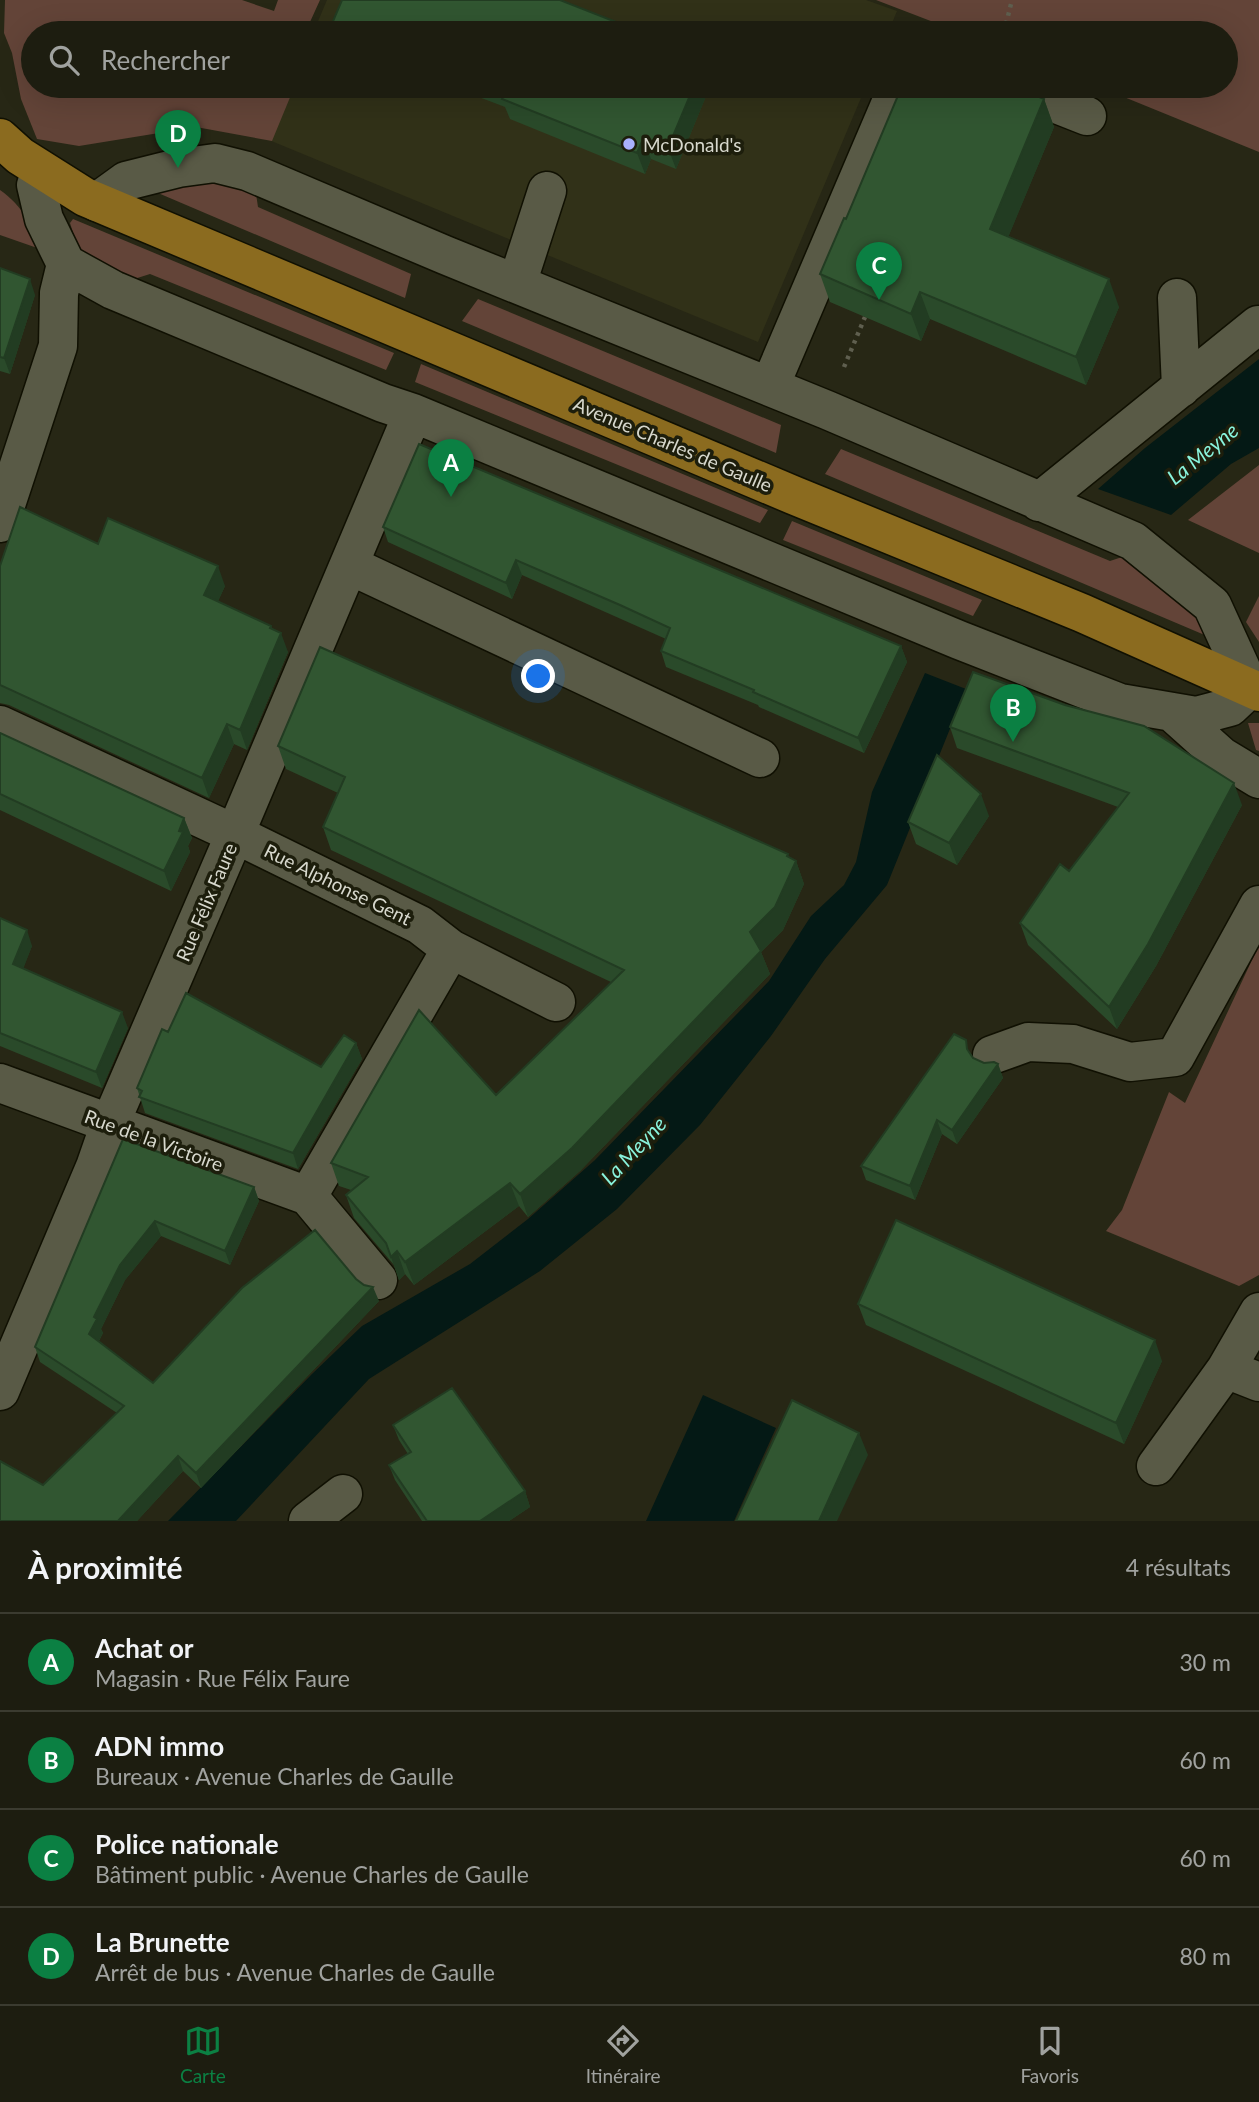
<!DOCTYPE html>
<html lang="fr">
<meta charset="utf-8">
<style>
body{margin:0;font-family:Lato,sans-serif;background:#252619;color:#f1f3f6}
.you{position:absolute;left:539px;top:677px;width:24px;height:24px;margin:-18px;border:5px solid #fff;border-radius:50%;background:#1a73e8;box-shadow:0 0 0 10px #1a73e833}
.badge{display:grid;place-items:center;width:46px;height:46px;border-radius:50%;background:#0b8043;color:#fff;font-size:23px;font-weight:700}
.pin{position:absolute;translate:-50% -58px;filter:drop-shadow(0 2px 4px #0008)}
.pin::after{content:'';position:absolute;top:37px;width:24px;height:21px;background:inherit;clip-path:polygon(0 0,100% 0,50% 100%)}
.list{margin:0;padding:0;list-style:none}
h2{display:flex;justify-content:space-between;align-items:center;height:91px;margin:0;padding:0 28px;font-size:30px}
h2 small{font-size:23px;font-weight:400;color:#a0a29f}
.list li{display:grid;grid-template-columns:46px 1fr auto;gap:21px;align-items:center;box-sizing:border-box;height:98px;padding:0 28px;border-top:2px solid #3b3b30}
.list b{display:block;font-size:26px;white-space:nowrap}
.list p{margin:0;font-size:23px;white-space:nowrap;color:#a0a29f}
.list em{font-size:23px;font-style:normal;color:#a0a29f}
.icon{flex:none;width:38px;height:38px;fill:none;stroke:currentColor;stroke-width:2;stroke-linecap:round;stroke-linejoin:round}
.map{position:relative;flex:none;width:1259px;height:1521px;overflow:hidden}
.search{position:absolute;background:#1d1d10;box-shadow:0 7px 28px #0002;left:21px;right:21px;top:21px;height:77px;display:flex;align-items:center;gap:18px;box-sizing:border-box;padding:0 24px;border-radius:38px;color:#a0a29f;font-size:26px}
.sheet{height:483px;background:#1d1d10}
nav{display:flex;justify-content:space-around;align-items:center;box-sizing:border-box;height:98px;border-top:2px solid #3b3b30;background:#1d1d10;font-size:19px;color:#a0a29f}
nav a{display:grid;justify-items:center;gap:4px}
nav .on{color:#0b8043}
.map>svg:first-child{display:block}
.built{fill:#313118}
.green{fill:#634438}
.water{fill:#041915}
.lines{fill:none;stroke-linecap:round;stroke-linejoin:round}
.minor-casing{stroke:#101002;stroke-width:41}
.major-casing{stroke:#101002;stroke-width:41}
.path{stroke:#5f5f4f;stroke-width:4.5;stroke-dasharray:3.5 5;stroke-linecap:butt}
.minor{stroke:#595a46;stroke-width:38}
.major{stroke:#8b6b1f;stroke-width:38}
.wall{fill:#2a4a2a}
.shaded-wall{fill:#223c22}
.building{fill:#315631;stroke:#223c22;stroke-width:2}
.poi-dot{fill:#a9b0fc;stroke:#1d1e0c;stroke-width:2.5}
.labels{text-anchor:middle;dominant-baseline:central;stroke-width:7;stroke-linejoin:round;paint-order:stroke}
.poi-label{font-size:19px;fill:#d7d8cd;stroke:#1d1e0c;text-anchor:start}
.street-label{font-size:19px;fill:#d7d8cd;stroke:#1d1e0c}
.water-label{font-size:21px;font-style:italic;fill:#89f3dc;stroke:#1d1e0c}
</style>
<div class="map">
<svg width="1259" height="1521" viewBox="0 0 1259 1521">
<rect width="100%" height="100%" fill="#272715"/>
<!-- built -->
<path class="built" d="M327,0H866L897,11L888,33H313Z
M291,86H866L758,342L269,140Z"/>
<!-- green -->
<path class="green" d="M5,0H242L274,11L278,0H320L305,33H33V86H281L279,92L291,95L272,141L196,127L79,146L37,139L21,99L12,53L4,33Z
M876,0H1259V152L1097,86H1226V33H962Z
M223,180L255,187L258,207L411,274L405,298L151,190Z
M0,190C23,206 32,226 43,250L0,235Z
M73,219L394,353L386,370L150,274L131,280L80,255L70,223Z
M478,299L781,425L776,453L462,321Z
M421,364L768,510L760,523L415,382Z
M841,449L1110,561L1128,555L1193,600L1207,636L825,474Z
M1259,465V553L1188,520Z
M792,521L982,600L973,616L783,540Z
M1259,596V642L1246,622Z
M1248,723H1259V751L1256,750Z
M1259,945V1275L1239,1286L1106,1231L1122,1210L1169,1092L1185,1103Z"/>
<!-- water -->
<path class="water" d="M1259,359V448L1231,464L1171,515L1098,489L1145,448Z
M925,673L966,689L887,885L825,959L771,1036L700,1125L617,1209L540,1271L369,1379L236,1521H168L312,1374L362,1326L470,1264L528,1219L595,1160L769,981L811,916L844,885L856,862L872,792Z
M703,1395L776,1428L734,1521H646Z"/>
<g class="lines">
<defs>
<path id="minor" d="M1011,86L1087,116
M36,185L44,219L66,264L113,290L383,403L413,413L959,640L1120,703L1196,716L1230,707L1250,688L1212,605L1133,541L827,410L445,255L247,171L215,163L178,168L126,181L97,202
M517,284L547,191
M1177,298L1181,388
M770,386L898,86
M1039,502L1258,325
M0,523L58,346L59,293L66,264
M349,565L760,758
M1172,712L1221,756L1259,779
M0,725L235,834L420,925L451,949L556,1002
M992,1055L1028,1042L1073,1044L1130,1062L1175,1057L1259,905
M0,1083L308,1196L378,1280
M308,1196L451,949
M1259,1312L1226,1369L1259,1382
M0,1391L95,1167L110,1124L235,834L413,413
M1156,1466L1226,1369
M308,1521L343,1494"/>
<path id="major" d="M0,138L20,156L85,197L793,495L1082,613L1259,692"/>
</defs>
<!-- minor casing -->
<use href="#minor" class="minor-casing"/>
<!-- major casing -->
<use href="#major" class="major-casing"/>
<!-- path -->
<path class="path" d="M1006,24L1012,0
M844,367L865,317"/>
<!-- minor -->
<use href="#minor" class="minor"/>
<!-- major -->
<use href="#major" class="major"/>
</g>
<!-- wall -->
<path class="wall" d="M393,86H414L411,93Z
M450,86H708L709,89L676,169L651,159L645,174L510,119L505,107Z
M1044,99L1054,127L1008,237L1119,307L1086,385L930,319L921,341L830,302L820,274L846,219Z
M0,268L35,295L10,374L0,371Z
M383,527L901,646L907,662L864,753L759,707L758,705L666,667L661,651L666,639L522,575L512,599L388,542Z
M98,544L225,586L218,601L271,626L288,652L247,750L234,744L209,798L9,705L0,703V566Z
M950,727L1242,805L1156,966L1117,1029L1028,945L1020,923L1069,871L1118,807L957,748Z
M0,733L184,818L192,838L188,846L190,852L171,891L0,810Z
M278,746L789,858L796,861L804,884L783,930L761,952L770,974L580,1171L528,1217L519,1206L414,1285L405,1274L399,1280L394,1265L354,1218L346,1195L351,1190L339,1186L331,1163L496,1095L611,982L331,850L323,827L338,793L286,769Z
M989,816L957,865L916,844L908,822Z
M0,918L32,946L23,968L128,1028L102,1088L0,1046Z
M168,1032L321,1067L356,1043L362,1059L298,1169L145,1113L137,1088Z
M971,1054L973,1058L984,1063L998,1064L1003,1078L957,1144L942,1134L915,1200L866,1180L861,1166Z
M123,1139L254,1187L259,1201L230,1265L161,1236L125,1280L101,1329L103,1333L99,1341L153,1383L356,1279L379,1301L201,1488L183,1471L137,1521H0L43,1485L117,1413L40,1362L35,1347Z
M858,1304L1162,1361L1124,1444L866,1325Z
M393,1425L525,1491L530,1507L509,1521H422L395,1480L389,1465L408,1454L399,1440Z"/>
<!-- shaded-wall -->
<path class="shaded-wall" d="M408,86H414L411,93Z
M694,86H708L709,89L676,169L668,148Z
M1044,99L1054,127L1000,257L990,229Z
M643,139L651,159L645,174L637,153Z
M30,279L35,295L10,374L4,358Z
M1109,279L1119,307L1086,385L1076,357Z
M920,292L930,319L921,341L911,314Z
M516,560L522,575L512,599L506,583Z
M218,566L225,586L212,615L204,595Z
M271,626L277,642L281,633L288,652L247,750L240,730Z
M901,646L907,662L864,753L858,738Z
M227,724L234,744L209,798L202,778Z
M1234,783L1242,805L1156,966L1117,1029L1109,1007Z
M981,794L989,816L957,865L949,843Z
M184,818L192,838L188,846L190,852L171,891L164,871Z
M788,854L793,867L796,861L804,884L783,930L761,952L770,974L580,1171L528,1217L520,1194L750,932Z
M27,930L32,946L19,980L13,964Z
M122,1012L128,1028L102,1088L96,1072Z
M356,1043L362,1059L298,1169L293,1153Z
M998,1064L1003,1078L957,1144L952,1130Z
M937,1120L942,1134L915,1200L910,1186Z
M510,1183L519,1206L414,1285L405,1262Z
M254,1187L259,1201L230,1265L225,1251Z
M155,1221L161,1236L125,1280L101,1329L103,1333L95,1348L89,1334L94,1317L120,1265Z
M397,1251L405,1274L399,1280L391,1257Z
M373,1287L379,1301L201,1488L196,1473Z
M1155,1340L1162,1361L1124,1444L1116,1423Z
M859,1433L868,1455L837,1521H819Z
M178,1456L183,1471L137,1521H118Z
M525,1491L530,1507L509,1521H480Z"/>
<!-- building -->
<path class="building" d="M342,0H560L644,33H328Z
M496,86H694L668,148L643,139L637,153L502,99L506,90Z
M902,86H1013L1044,99L990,229L1109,279L1076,357L920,292L911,314L820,274L844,218L846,219Z
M0,268L30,279L4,358L0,357Z
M419,444L901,646L858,738L753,692L754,690L661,651L670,628L620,605L516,560L506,583L383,527Z
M20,507L98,544L108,518L218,566L204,595L271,626L270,628L281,633L240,730L227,724L202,778L0,685V566Z
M320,647L788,854L787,856L796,861L775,907L750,932L761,951L572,1148L520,1194L510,1183L405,1262L397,1251L391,1257L386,1243L346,1195L368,1177L331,1163L419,1010L496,1095L624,970L323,827L345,777L278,746Z
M973,672L1065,705L1144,726L1234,783L1148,944L1109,1007L1020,923L1060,864L1069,871L1129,793L950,727Z
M0,733L184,818L179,831L183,832L164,871L0,794Z
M937,755L981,794L949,843L908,822Z
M0,918L27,930L13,964L122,1012L96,1072L0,1033Z
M186,993L321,1067L344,1035L356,1043L293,1153L139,1097L142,1091L137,1088L162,1029L168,1032Z
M954,1034L966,1040L967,1049L973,1058L984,1063L994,1062L998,1064L952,1130L937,1120L910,1186L861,1166Z
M123,1139L254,1187L225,1251L155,1221L120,1265L94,1317L97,1319L89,1334L153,1383L242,1288L315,1230L356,1279L364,1285L373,1287L196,1473L178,1456L118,1521H0V1461L43,1485L124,1406L35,1347Z
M896,1220L1155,1340L1116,1423L858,1304Z
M452,1388L525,1491L480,1521H427L389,1465L411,1452L393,1425Z
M792,1400L859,1433L819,1521H736Z"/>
<!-- markers -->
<circle class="poi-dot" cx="629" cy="144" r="7"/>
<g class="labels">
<!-- poi labels -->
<g class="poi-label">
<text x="643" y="144">McDonald's</text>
</g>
<!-- street labels -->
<g class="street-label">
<text transform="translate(673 444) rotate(23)">Avenue Charles de Gaulle</text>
<text transform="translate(338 884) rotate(26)">Rue Alphonse Gent</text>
<text transform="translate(206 902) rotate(-67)">Rue Félix Faure</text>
<text transform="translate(154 1140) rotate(20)">Rue de la Victoire</text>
</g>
<!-- water labels -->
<g class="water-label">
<text transform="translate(1202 453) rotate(-39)">La Meyne</text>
<text transform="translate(633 1150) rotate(-47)">La Meyne</text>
</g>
</g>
</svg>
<div class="you"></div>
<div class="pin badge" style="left:451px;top:497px">A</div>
<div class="pin badge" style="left:1013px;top:742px">B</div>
<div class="pin badge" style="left:879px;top:300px">C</div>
<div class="pin badge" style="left:178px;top:168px">D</div>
<div class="search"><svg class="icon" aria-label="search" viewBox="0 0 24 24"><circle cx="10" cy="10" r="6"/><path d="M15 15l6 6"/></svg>Rechercher</div>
</div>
<section class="sheet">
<h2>À proximité<small>4 résultats</small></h2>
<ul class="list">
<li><span class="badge">A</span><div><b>Achat or</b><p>Magasin · Rue Félix Faure</p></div><em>30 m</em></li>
<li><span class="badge">B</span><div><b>ADN immo</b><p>Bureaux · Avenue Charles de Gaulle</p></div><em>60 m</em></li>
<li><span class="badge">C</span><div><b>Police nationale</b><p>Bâtiment public · Avenue Charles de Gaulle</p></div><em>60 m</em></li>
<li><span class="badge">D</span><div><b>La Brunette</b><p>Arrêt de bus · Avenue Charles de Gaulle</p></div><em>80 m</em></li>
</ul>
</section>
<nav>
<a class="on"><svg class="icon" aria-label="map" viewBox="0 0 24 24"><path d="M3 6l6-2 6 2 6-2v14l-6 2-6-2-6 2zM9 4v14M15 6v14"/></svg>Carte</a>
<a><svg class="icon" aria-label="directions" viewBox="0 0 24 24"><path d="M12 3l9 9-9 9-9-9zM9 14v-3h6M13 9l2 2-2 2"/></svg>Itinéraire</a>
<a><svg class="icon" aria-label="saved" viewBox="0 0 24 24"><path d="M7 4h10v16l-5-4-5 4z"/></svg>Favoris</a>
</nav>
